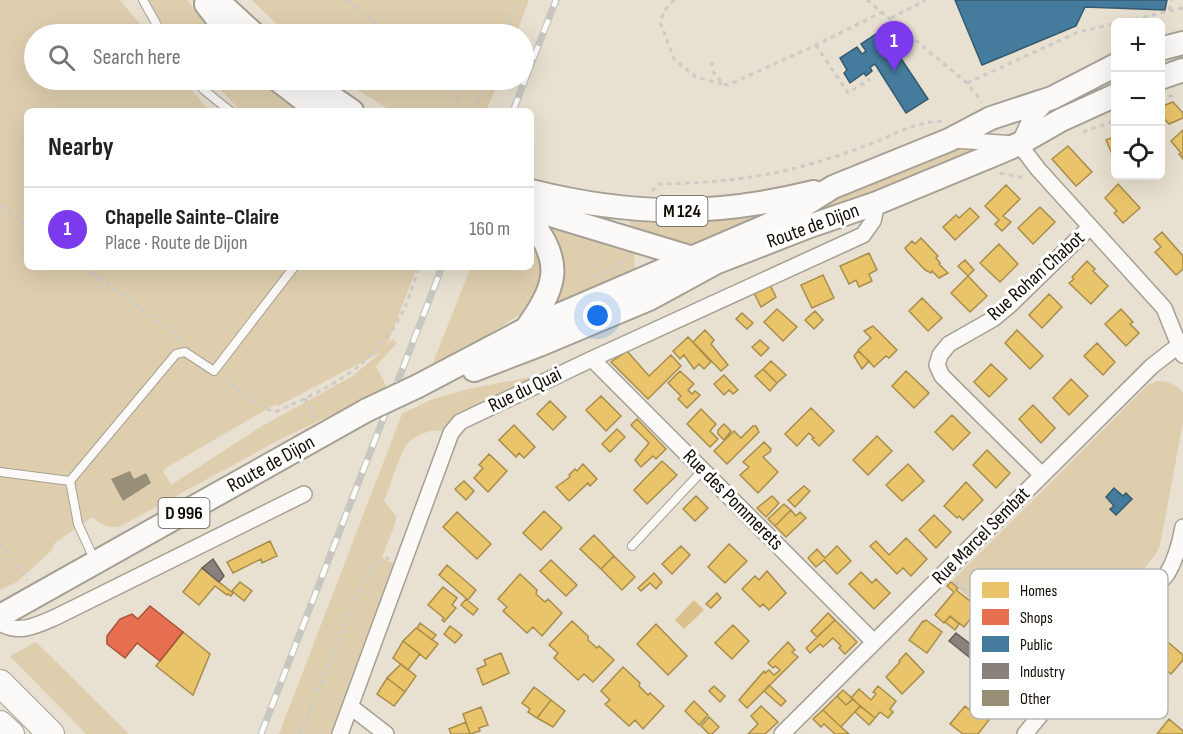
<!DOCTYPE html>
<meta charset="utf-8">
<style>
body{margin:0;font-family:"Sofia Sans Condensed",sans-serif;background:#f6f6f6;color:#222}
.controls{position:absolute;right:18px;top:18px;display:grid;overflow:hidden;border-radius:9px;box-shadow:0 6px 24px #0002}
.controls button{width:54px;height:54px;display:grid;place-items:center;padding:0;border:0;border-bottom:2px solid #e0e0e0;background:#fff;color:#222;font:30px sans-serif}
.you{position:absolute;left:598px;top:316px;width:21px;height:21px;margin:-15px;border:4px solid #fff;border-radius:50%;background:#1a73e8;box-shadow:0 0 0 9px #1a73e833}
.badge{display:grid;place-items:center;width:39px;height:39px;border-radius:50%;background:#7c3aed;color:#fff;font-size:20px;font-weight:700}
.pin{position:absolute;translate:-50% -50px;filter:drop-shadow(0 2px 3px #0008)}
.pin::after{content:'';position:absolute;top:32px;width:21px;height:18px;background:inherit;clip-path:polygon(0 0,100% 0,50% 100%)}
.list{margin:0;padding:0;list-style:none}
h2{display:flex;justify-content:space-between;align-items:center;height:78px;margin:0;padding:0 24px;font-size:26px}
h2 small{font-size:20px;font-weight:400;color:#767676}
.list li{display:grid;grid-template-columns:39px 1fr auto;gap:18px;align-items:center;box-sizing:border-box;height:84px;padding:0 24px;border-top:2px solid #e0e0e0}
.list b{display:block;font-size:22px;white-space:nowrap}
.list p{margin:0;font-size:20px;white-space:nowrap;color:#767676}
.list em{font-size:20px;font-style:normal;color:#767676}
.icon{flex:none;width:33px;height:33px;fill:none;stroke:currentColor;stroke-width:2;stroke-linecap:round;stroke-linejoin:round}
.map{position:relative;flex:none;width:1183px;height:734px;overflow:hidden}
.search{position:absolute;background:#fff;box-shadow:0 6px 24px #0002;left:24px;top:24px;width:510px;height:66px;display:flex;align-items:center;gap:15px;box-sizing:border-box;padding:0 21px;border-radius:33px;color:#767676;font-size:22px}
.panel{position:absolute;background:#fff;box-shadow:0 6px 24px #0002;left:24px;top:108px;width:510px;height:162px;border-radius:9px}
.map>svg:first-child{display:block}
.green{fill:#dfceae;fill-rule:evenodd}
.water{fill:#dbc08b}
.homes{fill:#e9c46a;stroke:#a88d4b;stroke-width:1.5}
.shops{fill:#e76f51;stroke:#a7523a;stroke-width:1.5}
.public{fill:#457b9d;stroke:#365a6f;stroke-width:1.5}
.industry{fill:#8a817c;stroke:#665e58;stroke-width:1.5}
.building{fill:#988f79}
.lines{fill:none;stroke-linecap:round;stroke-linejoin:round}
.lane-casing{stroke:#a6a094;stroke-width:10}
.street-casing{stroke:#a6a094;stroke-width:18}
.primary-casing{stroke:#a6a094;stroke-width:26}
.highway-casing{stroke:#a6a094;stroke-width:28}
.path{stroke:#cdcbc7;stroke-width:3;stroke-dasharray:4.5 4.5;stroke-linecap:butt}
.lane{stroke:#fcfaf8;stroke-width:8}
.street{stroke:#fcfaf8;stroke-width:15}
.primary{stroke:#fcfaf8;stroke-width:22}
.highway{stroke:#fcfaf8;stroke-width:26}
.rail-casing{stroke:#c8c6c1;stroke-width:7}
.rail{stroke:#fff;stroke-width:4.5;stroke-dasharray:14;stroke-linecap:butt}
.primary-bridge-casing{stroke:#a6a094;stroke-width:26;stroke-linecap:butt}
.primary-bridge{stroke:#fcfaf8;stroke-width:22}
.labels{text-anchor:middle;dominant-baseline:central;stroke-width:6;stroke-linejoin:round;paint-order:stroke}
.shield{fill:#fff;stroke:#59564f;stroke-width:1.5}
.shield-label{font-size:18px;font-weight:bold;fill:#120d04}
.street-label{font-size:20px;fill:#120d04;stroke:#fff}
.key{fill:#fff;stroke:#b8b6b4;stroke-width:1.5}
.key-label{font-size:16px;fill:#120d04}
</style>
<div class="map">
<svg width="1183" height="734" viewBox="0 0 1183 734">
<rect width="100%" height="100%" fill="#e8e0d0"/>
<!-- green -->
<path class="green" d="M0,0H120L148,34H34V80H184L209,111H27V267H417L387,345L392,339L397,343L376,366L387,388L277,441L123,525C111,530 101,525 92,517L55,543L51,551L17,582L0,590ZM383,351L351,377L262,426L171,485L163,471L169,466L276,404L278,406Z
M149,0H187L217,34H172L158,17Z
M252,0H529L516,34H287Z
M211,80H263L304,111H241Z
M341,80H499L486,111H392Z
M962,146L970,147L976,152L792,228L822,203Z
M780,210L693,252L640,234L625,218Z
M539,214L634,252L635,270L550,313Z
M531,232L544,258L540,281L528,306L522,313L494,331L478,346L430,370L471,267H531Z
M537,376L458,416L445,432C434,427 415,435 407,444C401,451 389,490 384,501L396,516L395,524L382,558L398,566L333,734H279L402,414L433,399L468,389Z
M1157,381C1167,381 1177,384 1183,393V423L1160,545L1156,554L1059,672L1013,637L951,582L1148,385Z
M36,642L129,734H86L10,656Z"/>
<!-- water -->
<path class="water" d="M694,600L704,610L684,629L675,620Z"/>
<!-- homes -->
<path class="homes" d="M1173,102L1183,113V118L1169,124L1160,114V107Z
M1183,130V159L1179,154L1181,153L1171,141Z
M1116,136V161H1115L1106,140Z
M1068,146L1092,172L1076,186L1052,159Z
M1118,184L1140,208L1123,223L1114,213L1117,211L1105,198Z
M1006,185L1020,199L1003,216L1011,222L1002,231L995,224L999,220L985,206Z
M1040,207L1055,222L1033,244L1018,228Z
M970,208L979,217L955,240L943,227L956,215L959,218Z
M1162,232L1183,256V269L1176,275L1155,252L1161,247L1154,239Z
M921,238L938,256L936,258L940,263L939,264L948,273L939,278L932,271L931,273L925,270L907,251L905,248L912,241L915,244Z
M999,244L1018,264L1000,282L980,263Z
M869,253L877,270L869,274L872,281L859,287L856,280L849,284L840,266Z
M965,260L974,270L968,276L958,266Z
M1087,261L1095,269L1093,271L1108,286L1091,304L1069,283L1074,279L1072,277Z
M823,275L834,298L812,308L801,285Z
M968,276L987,296L970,312L951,293Z
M769,283L776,297L761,307L753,291Z
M1049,294L1062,307L1042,328L1029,315Z
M922,298L942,318L928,331L909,311Z
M777,309L797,327L783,341L764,322Z
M1121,309L1133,322L1130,324L1139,333L1126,346L1105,324Z
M815,311L823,320L814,329L805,320Z
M742,313L753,323L747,329L736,319Z
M873,326L897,350L889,358L886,356L874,367L858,350L871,338L864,331Z
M705,330L714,340L711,344L728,365L721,371L693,342Z
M1017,330L1043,356L1030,369L1005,343Z
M688,337L711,362L704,369L699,364L694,369L684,355L680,359L673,351Z
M760,340L769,348L761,356L752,347Z
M1097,343L1115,362L1103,375L1084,356Z
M627,351L649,376L671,355L681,366L648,399L611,362Z
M858,351L869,361L862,369L854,356Z
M771,361L786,375L777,383L763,369Z
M991,364L1007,379L989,397L974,382Z
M763,369L777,383L770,391L755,376Z
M680,371L694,384L688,390L692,394L695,391L700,395L687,408L678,399L681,396L668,383Z
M906,371L929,393L914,408L892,386Z
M724,375L738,390L733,394L729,390L724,395L714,384Z
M1071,379L1088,396L1069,415L1053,398Z
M601,396L621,416L606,431L586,410Z
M550,401L566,417L553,430L537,414Z
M1033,405L1055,428L1041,443L1019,419Z
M811,408L834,431L819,446L812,439L814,438L809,433L797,446L785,434Z
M701,409L716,424L710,431L718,439L710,447L687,424Z
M952,415L970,433L953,450L935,432Z
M637,419L666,449L656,459L653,456L641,467L635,460L649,443L631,425Z
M724,424L731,431L724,440L718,434V430Z
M514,425L535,447L524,458L519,453L516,457L499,440Z
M753,426H756L759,432L727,464L714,451L734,431L741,438Z
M617,429L625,437L610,452L602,444Z
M877,436L892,451L868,475L853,460Z
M764,442L771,449L770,452L763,457L778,472L758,493L740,475L749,467L743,462Z
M987,450L1010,473L996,488L973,465Z
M489,454L507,471L488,492L474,478L483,468L479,465Z
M662,461L677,475L647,504L634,490Z
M583,464L597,479L590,486L588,483L569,501L556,487L570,477L569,475L575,469L577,471Z
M908,464L924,481L902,501L886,485Z
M464,481L474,491L466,500L455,489Z
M966,482L983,500L963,520L959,516L957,518L944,506Z
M804,486L810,491L795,507L788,500Z
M696,496L708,508L695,521L683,509Z
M772,496L779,503L766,517L757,508Z
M784,504L791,510L775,526L768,519Z
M791,510L796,516L800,512L806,518L786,537L775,526Z
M544,511L562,528L541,550L523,533Z
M457,512L491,544L477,559L443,527Z
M934,515L951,532L936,548L919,530Z
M594,535L614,556L601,569L580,549Z
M906,538L927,559L911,576L903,568L897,574L870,546L876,541L889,555Z
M270,541L277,556L262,563L261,559L233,573L227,562Z
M729,544L747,561L725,583L708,567Z
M681,546L690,555L672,574L662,564Z
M837,546L851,561L837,574L824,560L816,567L808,558L817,549L825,558Z
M614,556L635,577L622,590L601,569Z
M551,560L577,585L566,596L540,571Z
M447,565L476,590L468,600L439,575Z
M202,568L219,582L233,593L231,596L228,594L227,595L215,586L199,605L183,592Z
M767,571L786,593L769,610L763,604L760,607L742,589L755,576L759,580Z
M861,572L872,583L876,579L890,593L874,609L849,584Z
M654,573L662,582L656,589L650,583L641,591L638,588Z
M520,574L537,590L536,594L545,602L548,599L562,613L542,636L533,627L527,633L503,611L507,607L498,599Z
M240,582L252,591L244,601L232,591Z
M951,582L958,588L956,590L979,608L964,627L950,616L944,623L935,615L954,592L947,586Z
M443,587L457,598L452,605L456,608L444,622L442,620L444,618L428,605Z
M717,593L721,598L711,608L706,604Z
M466,599L478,609L473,615L461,605Z
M828,613L835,620L817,637L811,631Z
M950,616L959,624L955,630L945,622Z
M835,620L857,642L845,654L839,648L841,646L833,638L823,647L820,644L810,653L806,648Z
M926,620L942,632L927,653L909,640L923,621L924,622Z
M572,621L588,636V640L597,648L599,646L614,660L593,682L584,674L578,680L554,658L558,653L549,645Z
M420,623L436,635L432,640L417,628Z
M656,624L687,656L668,675L637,644Z
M733,625L749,641L732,659L715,643Z
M450,626L462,635L455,643L444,634Z
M416,628L438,644L426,659L403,641Z
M183,632L210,654L193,695L156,666Z
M1162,637L1183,655V660L1171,674L1147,654Z
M403,641L420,654L408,670L393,658Z
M788,642L795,650L792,652L798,657L747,708L739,700L764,671L765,673L769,670L774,675L780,670L775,666L773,668L768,663Z
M501,653L509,673L483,685L477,669L486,665L484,660Z
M906,653L924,672L902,694L886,677L900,662L899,661Z
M401,664L416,676L405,692L387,678Z
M623,667L640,683L639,686L648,695L650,693L664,706L643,729L635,720L629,726L605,704L610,700L601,691Z
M387,678L405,692L394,706L377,694Z
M769,685L786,701L781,706L764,691Z
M714,686L725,696L720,702L709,691Z
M878,686L896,701L890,709L893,712L888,718L880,712L875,718L851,698L859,689L871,700L876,694L873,692Z
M534,687L551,700L537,718L528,712L530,709L522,703Z
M843,690L853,699L846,705L837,696Z
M837,696L846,705L853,699L860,706L841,727L823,710Z
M551,700L565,711L553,727L537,718Z
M694,701L708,715L699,725L685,711Z
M761,706L778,722L765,734H748L758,724L751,716Z
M860,706L875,718L869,725L855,712Z
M965,706L978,717L980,714L989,720L978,734H963L950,724Z
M481,707L488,725L479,728L480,731L470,734L463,714Z
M823,710L841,727L849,734H835L824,724L821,727L813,719Z
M709,717L719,727L712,734H709L701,726Z
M1169,719L1183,731V734H1157Z
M466,722L470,734H451L449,729Z"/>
<!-- shops -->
<path class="shops" d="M150,606L183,632L160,661L137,643L125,658L107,644V636L120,619L132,614L138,619Z"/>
<!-- public -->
<path class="public" d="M955,0H1167L1165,10L1085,7L1076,26L982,65Z
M882,30L928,99L906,113L875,64L870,67L872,71L866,76L864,73L850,83L844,73L847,70L840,58L857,47L862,54L866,51L861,44Z
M1114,488L1123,496L1126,493L1132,499L1116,515L1110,509L1114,506L1106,497Z"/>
<!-- industry -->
<path class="industry" d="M213,559L224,576L219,582L202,568Z
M956,633L986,656L979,665L949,641Z"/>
<!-- building -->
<path class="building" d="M130,471L134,479L146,473L151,483L123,501L111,479Z"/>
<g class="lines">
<defs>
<path id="lane" d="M143,0L162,34
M195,80L204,90L230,111
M0,472L70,481
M632,546L703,470
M95,561L78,524L70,481L176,354L185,352L214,371L294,267"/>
<path id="street" d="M953,140L1016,144
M1019,144L1038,169L1164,308L1183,355
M1019,144L1029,122L1047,102
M592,359L874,642
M1042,475L942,376L937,365L940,355L949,344L993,319L1010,305L1090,227
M0,623C19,635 37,625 56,617L304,494
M351,707L386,734
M340,734L451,433L460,422L592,359L863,235L873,221L877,203
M782,734L1152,366L1183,342
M1025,734L1050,703L1076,682L1167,574C1176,559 1180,544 1183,527"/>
<path id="primary" d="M217,0L254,34
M206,4L229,34
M1160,49L1183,43
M1160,78L1183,70
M278,80L318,111
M307,80L352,111
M531,191C632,216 712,217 814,192
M531,209L696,259
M526,329C555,288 565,264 531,221
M474,370L539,345L649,299L715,263L810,226L877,203L998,153L1019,144L1061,120L1116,95
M418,386L526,329L768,225L798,209L833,187L949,140L991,118L1052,98L1116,65
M0,616L367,410"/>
<path id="highway" d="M0,683L51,734
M0,724L11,734"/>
</defs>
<!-- lane casing -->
<use href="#lane" class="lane-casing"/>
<!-- street casing -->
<use href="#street" class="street-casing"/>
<!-- primary casing -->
<use href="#primary" class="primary-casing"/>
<!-- highway casing -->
<use href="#highway" class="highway-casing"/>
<!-- path -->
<path class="path" d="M347,0L388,34
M674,0L665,10L660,22L674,59L696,77L722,84
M867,0L967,83L982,102
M1169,10L1172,0
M891,18L926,0
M505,34L518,0
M816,45L848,93L870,79
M712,62V70L723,84L728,85L816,45L882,12
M451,80L462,111
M967,83L1078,32L1183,8
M1160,100L1173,95
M474,111L487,80
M1083,132L1116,120
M1000,173L1025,178
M652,191L659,184C713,183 766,178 817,162C838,156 858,149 878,141C901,131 917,122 943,121
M0,206L27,225
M84,267L177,335L181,343
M595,277L619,265L627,256
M223,378L266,409L275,412C329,389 376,365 403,311C410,297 414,281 419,267
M305,398L314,418
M0,543L27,580
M955,582L1065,673
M300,734L358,592L373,567L386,558L389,559"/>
<!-- lane -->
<use href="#lane" class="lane"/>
<!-- street -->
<use href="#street" class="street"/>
<!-- primary -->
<use href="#primary" class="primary"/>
<!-- highway -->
<use href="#highway" class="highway"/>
<defs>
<path id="rail" d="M513,111L556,0
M261,734L442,267"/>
</defs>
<!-- rail casing -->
<use href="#rail" class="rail-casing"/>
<!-- rail -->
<use href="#rail" class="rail"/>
<defs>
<path id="primary-bridge" d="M367,410L418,386"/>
</defs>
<!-- primary-bridge casing -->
<use href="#primary-bridge" class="primary-bridge-casing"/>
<!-- primary-bridge -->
<use href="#primary-bridge" class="primary-bridge"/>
</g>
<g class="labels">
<!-- shield labels -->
<g class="shield">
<rect x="656.5" y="196" width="51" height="30" rx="4.5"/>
<rect x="158.5" y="498" width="51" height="30" rx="4.5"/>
</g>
<g class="shield-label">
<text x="682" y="211">M 124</text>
<text x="184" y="513">D 996</text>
</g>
<!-- street labels -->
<g class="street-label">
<text transform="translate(813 226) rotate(-20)">Route de Dijon</text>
<text transform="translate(1036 276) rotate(-42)">Rue Rohan Chabot</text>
<text transform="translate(525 390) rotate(-26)">Rue du Quai</text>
<text transform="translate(271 464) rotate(-29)">Route de Dijon</text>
<text transform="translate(733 500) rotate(45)">Rue des Pommerets</text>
<text transform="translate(981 536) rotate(-45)">Rue Marcel Sembat</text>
</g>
</g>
<!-- legend -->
<rect x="970" y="569" width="198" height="150" rx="9" class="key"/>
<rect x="982" y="582" width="27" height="16" fill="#e9c46a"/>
<rect x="982" y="609" width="27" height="16" fill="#e76f51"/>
<rect x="982" y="636" width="27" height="16" fill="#457b9d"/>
<rect x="982" y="663" width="27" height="16" fill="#8a817c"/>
<rect x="982" y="690" width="27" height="16" fill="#988f79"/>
<g class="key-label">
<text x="1020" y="596">Homes</text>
<text x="1020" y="623">Shops</text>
<text x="1020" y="650">Public</text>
<text x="1020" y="677">Industry</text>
<text x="1020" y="704">Other</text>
</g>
</svg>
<div class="controls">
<button>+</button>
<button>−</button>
<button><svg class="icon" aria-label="locate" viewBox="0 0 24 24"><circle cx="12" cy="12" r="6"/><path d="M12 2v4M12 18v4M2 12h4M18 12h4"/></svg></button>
</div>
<div class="you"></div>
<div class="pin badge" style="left:894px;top:71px">1</div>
<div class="search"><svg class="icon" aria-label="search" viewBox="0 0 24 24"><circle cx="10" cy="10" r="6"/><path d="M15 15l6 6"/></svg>Search here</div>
<section class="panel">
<h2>Nearby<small></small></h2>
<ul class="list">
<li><span class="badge">1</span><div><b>Chapelle Sainte-Claire</b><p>Place · Route de Dijon</p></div><em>160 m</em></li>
</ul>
</section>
</div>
